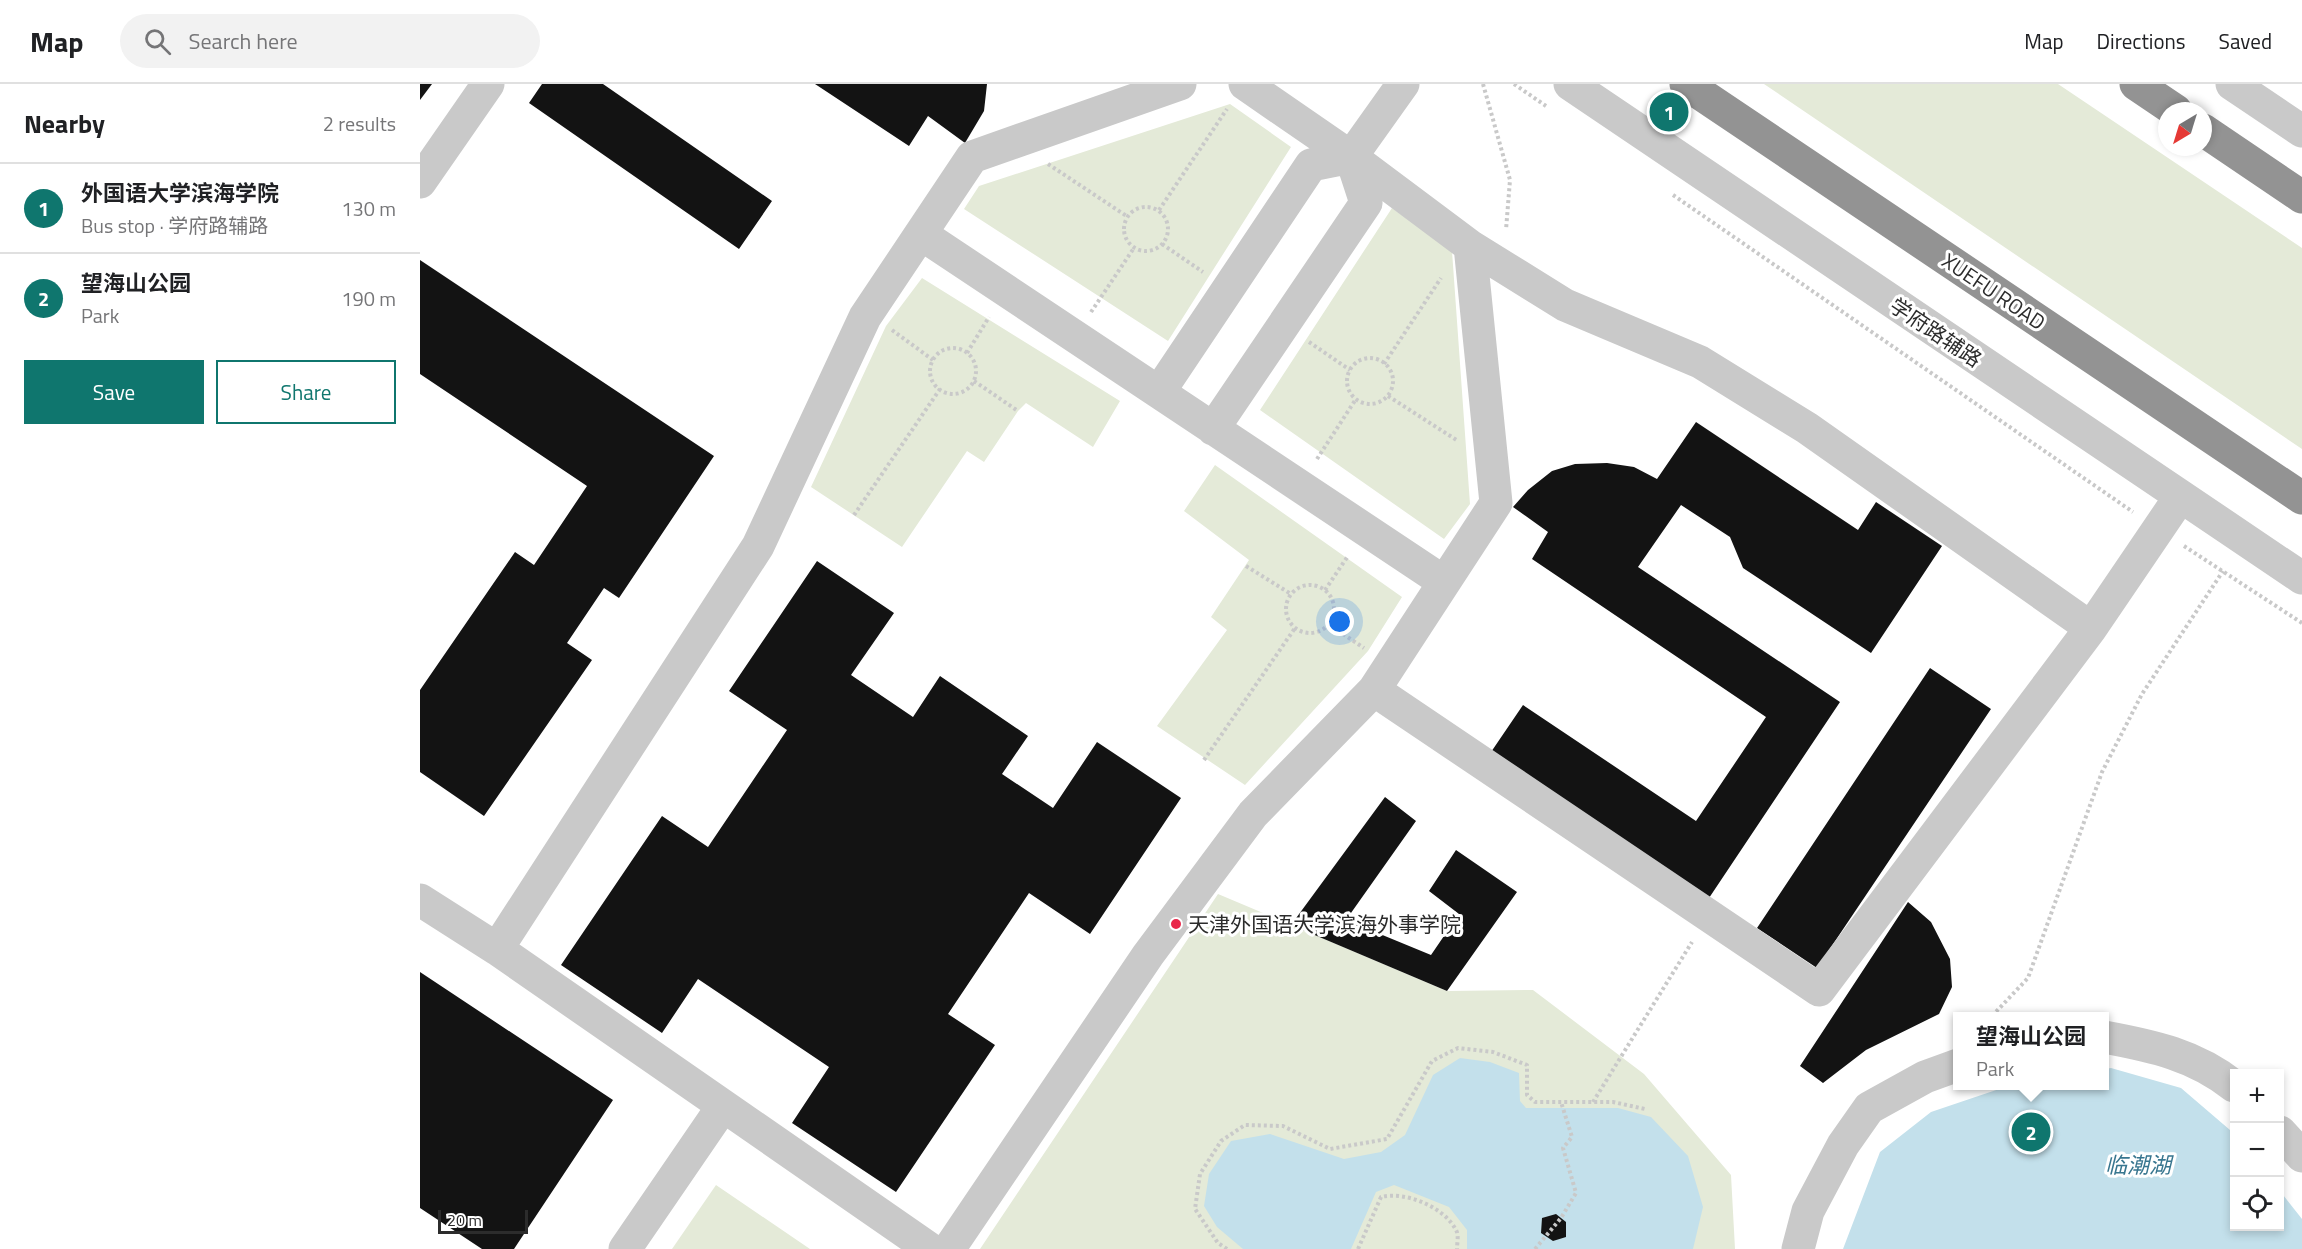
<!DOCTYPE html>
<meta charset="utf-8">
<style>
body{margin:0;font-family:"Titillium Web","Noto Sans SC",sans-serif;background:#f2f2f2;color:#202124}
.controls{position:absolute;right:18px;bottom:18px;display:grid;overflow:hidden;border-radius:0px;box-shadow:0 3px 9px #0003}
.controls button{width:54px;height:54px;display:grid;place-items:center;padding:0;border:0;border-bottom:2px solid #e0e0e0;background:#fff;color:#202124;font:30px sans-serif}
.compass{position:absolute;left:1738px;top:18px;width:54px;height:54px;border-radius:50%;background:#fff;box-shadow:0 3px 9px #0003;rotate:218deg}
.scale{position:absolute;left:18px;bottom:15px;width:90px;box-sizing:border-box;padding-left:6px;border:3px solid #2c2c2c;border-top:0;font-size:16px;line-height:21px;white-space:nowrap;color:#2c2c2c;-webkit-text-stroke:4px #fff;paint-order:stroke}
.you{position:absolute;left:920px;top:538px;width:21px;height:21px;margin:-15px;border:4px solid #fff;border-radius:50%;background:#1a73e8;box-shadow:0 0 0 9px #1a73e833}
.badge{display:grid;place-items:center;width:39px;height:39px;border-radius:50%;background:#0f766e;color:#fff;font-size:20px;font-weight:700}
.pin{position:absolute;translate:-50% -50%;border:3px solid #fff;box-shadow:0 2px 6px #0006}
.popup{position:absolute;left:1533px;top:928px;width:156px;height:78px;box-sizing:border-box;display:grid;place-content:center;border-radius:0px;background:#fff;filter:drop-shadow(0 2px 4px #0005);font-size:20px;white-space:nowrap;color:#757577}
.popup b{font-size:22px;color:#202124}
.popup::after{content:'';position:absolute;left:50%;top:100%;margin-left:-12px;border:12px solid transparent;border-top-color:#fff}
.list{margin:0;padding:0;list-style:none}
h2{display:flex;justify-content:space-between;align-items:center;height:78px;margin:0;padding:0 24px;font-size:26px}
h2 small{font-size:20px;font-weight:400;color:#757577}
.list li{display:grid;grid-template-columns:39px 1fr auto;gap:18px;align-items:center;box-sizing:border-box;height:90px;padding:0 24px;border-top:2px solid #e0e0e0}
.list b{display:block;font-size:22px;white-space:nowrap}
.list p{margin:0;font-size:20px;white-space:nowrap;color:#757577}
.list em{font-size:20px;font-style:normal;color:#757577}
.actions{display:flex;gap:12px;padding:18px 24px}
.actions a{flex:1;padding:14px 0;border:2px solid #0f766e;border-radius:0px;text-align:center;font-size:21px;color:#0f766e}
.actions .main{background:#0f766e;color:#fff}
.icon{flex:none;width:33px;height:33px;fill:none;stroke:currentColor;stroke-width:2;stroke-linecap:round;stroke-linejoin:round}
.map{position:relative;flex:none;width:1882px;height:1165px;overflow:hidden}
header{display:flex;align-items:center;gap:36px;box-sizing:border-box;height:84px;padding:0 30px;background:#fff;border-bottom:2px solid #e0e0e0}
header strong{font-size:28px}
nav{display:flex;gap:33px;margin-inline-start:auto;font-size:21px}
.search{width:420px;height:54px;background:#f2f2f2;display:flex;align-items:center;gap:15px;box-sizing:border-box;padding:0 21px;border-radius:33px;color:#757577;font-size:22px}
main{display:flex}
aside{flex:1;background:#fff}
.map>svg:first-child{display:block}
.green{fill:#e4ead8}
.water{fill:#c3e0eb}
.building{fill:#131313}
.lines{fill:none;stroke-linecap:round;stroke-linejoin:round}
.path{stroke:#c9c9c9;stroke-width:4;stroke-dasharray:3 3;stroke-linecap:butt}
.minor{stroke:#c9c9c9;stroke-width:33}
.highway{stroke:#939393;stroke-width:33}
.poi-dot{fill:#e9274a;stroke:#fff;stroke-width:2}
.labels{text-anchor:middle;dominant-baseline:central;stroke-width:6;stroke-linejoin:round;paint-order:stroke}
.street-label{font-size:21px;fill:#2c2c2c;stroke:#fff}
.poi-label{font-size:21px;fill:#2c2c2c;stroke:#fff;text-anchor:start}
.water-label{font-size:22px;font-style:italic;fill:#38768f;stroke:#fff}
</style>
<header>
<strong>Map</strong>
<div class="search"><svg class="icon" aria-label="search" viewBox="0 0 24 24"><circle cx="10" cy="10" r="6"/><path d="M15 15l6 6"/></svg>Search here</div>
<nav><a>Map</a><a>Directions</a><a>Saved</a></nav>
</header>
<main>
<aside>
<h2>Nearby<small>2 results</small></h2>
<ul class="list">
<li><span class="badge">1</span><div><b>外国语大学滨海学院</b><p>Bus stop · 学府路辅路</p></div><em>130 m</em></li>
<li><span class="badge">2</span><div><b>望海山公园</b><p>Park</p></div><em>190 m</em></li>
</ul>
<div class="actions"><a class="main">Save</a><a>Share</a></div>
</aside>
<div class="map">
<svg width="1882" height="1165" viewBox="0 0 1882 1165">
<rect width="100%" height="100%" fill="#fff"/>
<!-- green -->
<path class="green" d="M1344,0H1638L1882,164V365Z
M810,20L871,63L748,257L544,125L559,102Z
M972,124L1032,167L1050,420L1024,455L840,326Z
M502,194L700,317L673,363L606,319L598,327L564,378L547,367L482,463L391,403L466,242Z
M795,381L982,513L948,567L825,701L737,642L807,546L791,533L829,476L764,427Z
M798,810L1027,907L1113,906L1224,990L1311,1091L1315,1165H560Z
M296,1101L390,1165H252Z"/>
<!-- water -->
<path class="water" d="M1040,974L1070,978L1099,989L1100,1017L1106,1024H1198L1231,1033L1268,1072L1283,1123L1273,1165H1047V1146L1029,1123L974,1101L956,1108L931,1165H823L797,1143L784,1122L789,1090L811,1057L850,1050L924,1075L961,1068L985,1051L1013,991Z
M1691,984L1761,1004L1810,1046L1814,1052V1142H1860V1107L1882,1135V1165H1423L1460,1068L1511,1028L1588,1002H1684L1685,985Z"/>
<!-- building -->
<path class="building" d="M0,0H12L0,16Z
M122,0H183L352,117L319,165L109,19Z
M395,0H567L564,27L545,59L508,32L489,62Z
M0,176L294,372L199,514L184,504L147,559L172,576L64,732L0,688V606L95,468L114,481L167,402L0,290Z
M1276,338L1438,446L1456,418L1522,462L1451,569L1323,484L1310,453L1261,421L1218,483L1420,618L1287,817L1069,671L1103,621L1276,737L1346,633L1112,475L1128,448L1093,423L1108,406L1132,387L1155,380L1187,379L1214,383L1237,395Z
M397,477L474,529L431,591L493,633L520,592L608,652L582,690L633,724L677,658L761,714L670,850L609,809L528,930L575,961L476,1108L372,1039L409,983L278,895L242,949L141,881L242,732L288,763L367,646L309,607Z
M1510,584L1571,625L1397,884L1337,844Z
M965,713L996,737L926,836L1011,871L1039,830L1009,807L1036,766L1097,808L1027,907L871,841Z
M1488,818L1511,838L1530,875L1532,903L1519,930L1446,966L1403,999L1380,982Z
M0,888L193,1016L94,1165H62L0,1124Z
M1136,1130L1146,1138V1153L1133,1157L1121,1149L1122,1134Z"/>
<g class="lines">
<!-- path -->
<path class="path" d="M1063,0L1090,96L1086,146
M1094,0L1126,22
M628,80L708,133
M1253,111L1713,428
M704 145a22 22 0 1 1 44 0a22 22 0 1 1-44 0Z
M739,126L807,25
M742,160L783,188
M671,228L714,164
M472,246L513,276
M889,258L930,286
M510 287a23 23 0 1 1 46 0a23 23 0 1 1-46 0Z
M547,269L569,233
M927 297a23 23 0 1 1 46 0a23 23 0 1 1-46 0Z
M964,280L1021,194
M554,297L598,327
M968,312L1038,357
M897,375L936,315
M434,431L520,305
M1764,462L1882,539
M826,482L871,510
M866 525a24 24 0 1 1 48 0a24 24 0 1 1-48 0Z
M905,506L928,472
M908,540L944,564
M784,676L875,544
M1572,932L1608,894L1682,688L1722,610L1803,487
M1173,1018L1272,858
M807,1165L798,1159L775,1125L780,1090L801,1057L825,1041L863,1042L910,1065L967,1055L1012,977L1038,964L1073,968L1107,981V1011L1115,1018H1193L1225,1025
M938,1165L961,1113C986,1107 1024,1123 1036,1146C1039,1151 1037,1159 1037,1165
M1115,1165L1141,1134L1156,1109L1143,1064L1152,1053L1141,1018"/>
<!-- minor -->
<path class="minor" d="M1150,0L1882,494
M1812,0L1882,47
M0,98L68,0
M501,150L1024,498
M1050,162L1145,221L1280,278L1387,344L1671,544
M739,308L891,81L931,73L983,0
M793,345L946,119L931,73
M954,606L1399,906L1671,544L1760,413
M0,816L77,865
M1684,953C1733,962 1775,971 1814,1002
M1860,1048L1882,1072
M205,1165L303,1022
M510,1165L77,865L338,462L445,233L552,73L760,0
M529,1165L728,871L833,730L954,606L1076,419L1050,162L931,73L825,0
M1378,1165L1388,1127L1423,1061L1449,1024L1505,993L1538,981"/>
<!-- highway -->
<path class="highway" d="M1266,0L1882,414
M1716,0L1756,27
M1783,46L1882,113"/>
</g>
<!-- markers -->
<circle class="poi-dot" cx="756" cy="840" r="6"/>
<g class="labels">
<!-- street labels -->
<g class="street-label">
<text transform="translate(1574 207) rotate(34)">XUEFU ROAD</text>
<text transform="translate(1516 248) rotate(34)">学府路辅路</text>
</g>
<!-- poi labels -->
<g class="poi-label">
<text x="768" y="840">天津外国语大学滨海外事学院</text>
</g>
<!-- water labels -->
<g class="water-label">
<text x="1718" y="1081">临潮湖</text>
</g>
</g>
</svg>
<div class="controls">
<button>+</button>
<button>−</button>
<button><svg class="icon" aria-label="locate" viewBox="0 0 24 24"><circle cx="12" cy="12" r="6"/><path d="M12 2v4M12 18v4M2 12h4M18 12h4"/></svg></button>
</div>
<svg class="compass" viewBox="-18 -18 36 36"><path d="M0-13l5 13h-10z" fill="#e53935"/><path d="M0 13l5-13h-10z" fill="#757577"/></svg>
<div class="scale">20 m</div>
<div class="you"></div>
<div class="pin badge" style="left:1249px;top:28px">1</div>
<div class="pin badge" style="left:1611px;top:1048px">2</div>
<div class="popup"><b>望海山公园</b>Park</div>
</div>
</main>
